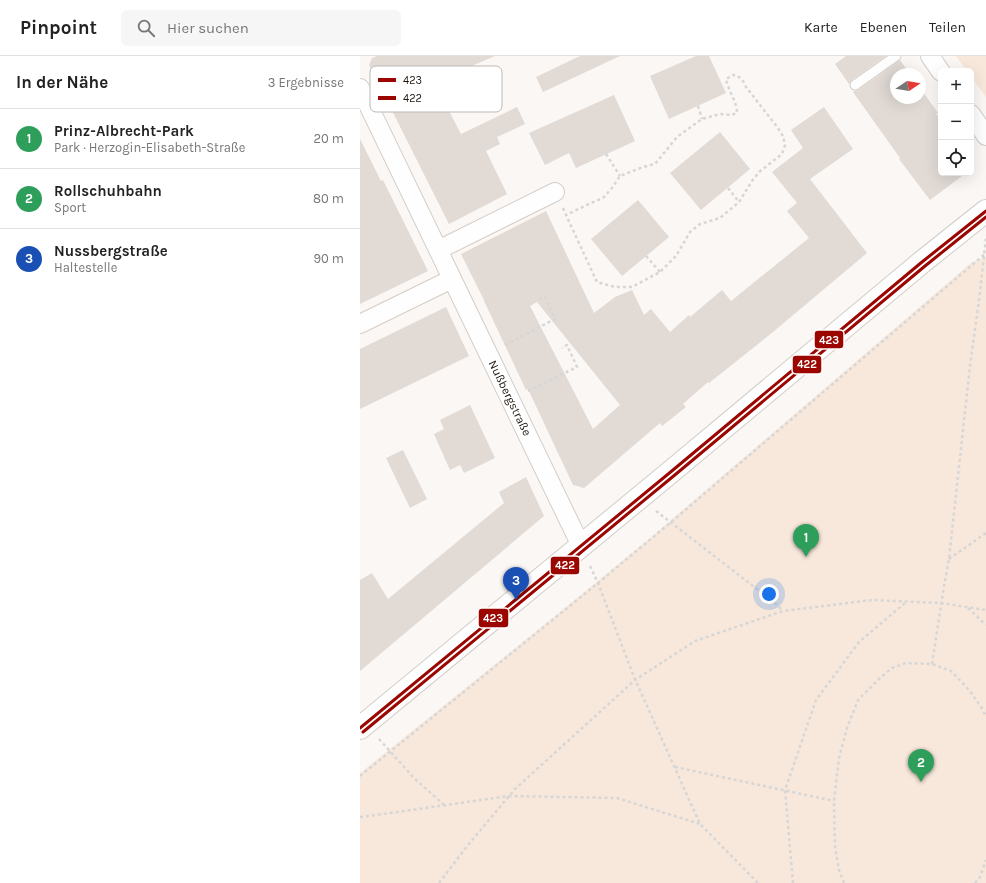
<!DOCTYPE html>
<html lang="de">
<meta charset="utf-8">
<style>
body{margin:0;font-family:Karla,sans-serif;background:#f6f6f6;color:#222}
.controls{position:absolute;right:12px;top:12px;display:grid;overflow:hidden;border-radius:6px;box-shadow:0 4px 16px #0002}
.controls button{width:36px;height:36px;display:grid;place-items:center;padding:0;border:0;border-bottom:1px solid #e0e0e0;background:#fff;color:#222;font:20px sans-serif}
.compass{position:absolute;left:530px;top:12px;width:36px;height:36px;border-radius:50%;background:#fff;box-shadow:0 4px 16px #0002;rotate:78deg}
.you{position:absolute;left:409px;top:538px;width:14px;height:14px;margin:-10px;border:3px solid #fff;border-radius:50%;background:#1a73e8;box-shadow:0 0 0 6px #1a73e833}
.badge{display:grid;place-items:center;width:26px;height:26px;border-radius:50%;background:#6c655f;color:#fff;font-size:13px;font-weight:700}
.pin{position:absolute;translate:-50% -33px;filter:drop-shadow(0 1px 2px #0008)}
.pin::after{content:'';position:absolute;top:21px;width:14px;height:12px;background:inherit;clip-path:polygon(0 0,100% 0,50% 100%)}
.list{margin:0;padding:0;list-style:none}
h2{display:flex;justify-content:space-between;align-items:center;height:52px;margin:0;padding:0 16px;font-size:17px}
h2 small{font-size:13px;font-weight:400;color:#767676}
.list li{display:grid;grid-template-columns:26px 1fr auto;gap:12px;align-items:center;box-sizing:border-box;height:60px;padding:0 16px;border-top:1px solid #e0e0e0}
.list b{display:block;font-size:15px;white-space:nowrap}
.list p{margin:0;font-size:13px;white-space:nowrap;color:#767676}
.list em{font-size:13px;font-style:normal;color:#767676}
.icon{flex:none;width:22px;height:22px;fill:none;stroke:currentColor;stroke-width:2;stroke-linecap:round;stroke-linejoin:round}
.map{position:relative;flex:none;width:626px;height:827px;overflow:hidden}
header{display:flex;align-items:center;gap:24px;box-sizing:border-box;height:56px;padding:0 20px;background:#fff;border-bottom:1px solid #e0e0e0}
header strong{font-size:19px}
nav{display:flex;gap:22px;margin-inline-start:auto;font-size:14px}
.search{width:280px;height:36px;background:#f6f6f6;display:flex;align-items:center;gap:10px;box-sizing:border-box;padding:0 14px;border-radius:6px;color:#767676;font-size:15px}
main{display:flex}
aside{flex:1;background:#fff}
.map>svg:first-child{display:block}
.green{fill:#f8e8db}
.building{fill:#e1dad5;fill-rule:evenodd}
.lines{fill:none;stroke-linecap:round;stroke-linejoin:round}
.service-casing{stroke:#d4cdc7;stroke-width:11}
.minor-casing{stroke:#d4cdc7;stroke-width:20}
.tertiary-casing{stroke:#d4cdc7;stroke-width:24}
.path{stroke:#d7d6d6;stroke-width:2.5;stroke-dasharray:3 3;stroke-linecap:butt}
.service{stroke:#fefefe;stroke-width:9}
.minor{stroke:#fefefe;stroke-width:18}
.tertiary{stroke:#fefefe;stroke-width:22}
.bus-1-casing{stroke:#fff;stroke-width:6}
.bus-2-casing{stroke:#fff;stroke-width:6}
.bus-1{stroke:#9b0600;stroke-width:3}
.bus-2{stroke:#9b0600;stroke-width:3}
.labels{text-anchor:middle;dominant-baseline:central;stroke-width:4;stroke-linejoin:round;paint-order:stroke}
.street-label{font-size:12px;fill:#20160e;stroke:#fff}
.key{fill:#fff;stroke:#bcb9b7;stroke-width:1}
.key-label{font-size:11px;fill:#20160e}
.line-badge{stroke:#fff;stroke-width:1.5}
.badge-label{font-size:11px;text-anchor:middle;font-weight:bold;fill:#fff}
</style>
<header>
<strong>Pinpoint</strong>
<div class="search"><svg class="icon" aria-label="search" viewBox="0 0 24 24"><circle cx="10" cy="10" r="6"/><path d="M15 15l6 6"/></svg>Hier suchen</div>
<nav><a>Karte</a><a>Ebenen</a><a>Teilen</a></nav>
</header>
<main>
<aside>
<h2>In der Nähe<small>3 Ergebnisse</small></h2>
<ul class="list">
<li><span class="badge" style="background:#2e9e5b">1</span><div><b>Prinz-Albrecht-Park</b><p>Park · Herzogin-Elisabeth-Straße</p></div><em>20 m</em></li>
<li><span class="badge" style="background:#2e9e5b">2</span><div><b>Rollschuhbahn</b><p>Sport</p></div><em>80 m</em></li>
<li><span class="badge" style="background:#1a4fb4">3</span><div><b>Nussbergstraße</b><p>Haltestelle</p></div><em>90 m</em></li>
</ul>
</aside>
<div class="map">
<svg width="626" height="827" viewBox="0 0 626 827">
<rect width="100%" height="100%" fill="#faf7f5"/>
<!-- green -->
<path class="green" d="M596,0H626V41L611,20V15H607Z
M626,201V827H0V717L195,560L290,482L612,206Z"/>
<!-- building -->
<path class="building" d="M17,0H135L74,26L101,78L157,51L165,68L137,81L140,88L126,95L147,138L89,168L9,9L12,2Z
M220,0H260L183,36L176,21Z
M336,0H349L366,37L309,63L290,20Z
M486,0H526L492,24L489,28L475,8Z
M540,4L550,18H536V42H560V32L578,57L576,58L581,64V117H606L570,144L539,103L540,102L493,36L494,35L498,34Z
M254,39L275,85L216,112L209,97L185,109L169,77Z
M464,51L493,93L450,123L507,197L413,276L349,327L348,326L323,348L326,351L302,370L300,367L224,432L213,429L168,333L166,334L124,245V244L101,198L186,155L234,257L255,241L272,234L284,259L291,253L310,276L329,259L330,261L362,234L371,245L449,182L427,155L437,147L412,116L443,92L431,74ZM177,246L260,349L233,373L170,250Z
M360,76L390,113L341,154L310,117Z
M0,83L21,125L23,124L68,215L0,248Z
M278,144L309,181L262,220L231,183Z
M86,251L109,300L0,353V293Z
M110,349L135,402L104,417L100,409L90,414L74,378L84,373L80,364Z
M43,394L67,443L50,452L26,402Z
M166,421L184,460L0,615V524L12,517L28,543L144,447L139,436Z"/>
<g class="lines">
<defs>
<path id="service" d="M495,29L536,0"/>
<path id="minor" d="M570,0L581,16
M0,32L221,490
M611,58L626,80
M78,194L195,136
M0,268L92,223"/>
<path id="tertiary" d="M0,672L313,414L562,206L626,155"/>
</defs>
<!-- service casing -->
<use href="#service" class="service-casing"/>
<!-- minor casing -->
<use href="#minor" class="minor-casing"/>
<!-- tertiary casing -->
<use href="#tertiary" class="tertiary-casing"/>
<!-- path -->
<path class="path" d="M338,50L342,63
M246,98L260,120
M368,132L379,146
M203,152L206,159L237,226L255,231H272L300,216L316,200L330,176L340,168L360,162L379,146L392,125L399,116L422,98L425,89L423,80L418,72L386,31L383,25L378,20L373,19L366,23C368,35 377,45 377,57L371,59L360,58L342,63L317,81L295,108L283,111L260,120L252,132L243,142L231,147L206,159
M286,200L300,216
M145,289L195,263L185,241L178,244
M168,335L217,311L207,289L202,292
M296,455L415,547L423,555
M589,503L626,477
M230,510L238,527L274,621L340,768L398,827
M608,552L626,569
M572,608L584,530L589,503L610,310L619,244L626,182
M19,683L54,722L84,749
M315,711L474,745
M0,720L238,527L310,467L626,197
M0,761L9,760L149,740L257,742L340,768
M79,827L108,789L155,733L275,624L335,585L423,555L512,544L581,547L626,554
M433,827L425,734L456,644L499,586L545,547
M484,827L479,814L475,791L474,745L479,702L487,672L498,644L520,622L532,612L546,607L572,608L591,615L610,635L623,654L626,661
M615,827L620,821L626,804"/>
<!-- service -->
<use href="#service" class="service"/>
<!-- minor -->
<use href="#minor" class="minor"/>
<!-- tertiary -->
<use href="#tertiary" class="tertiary"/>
<defs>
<path id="bus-1" d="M0,672L313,414L562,206L626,155"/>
<path id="bus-2" d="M3,676L316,418L565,210L626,161"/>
</defs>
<!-- bus-1 casing -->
<use href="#bus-1" class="bus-1-casing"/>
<!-- bus-2 casing -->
<use href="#bus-2" class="bus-2-casing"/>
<!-- bus-1 -->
<use href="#bus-1" class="bus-1"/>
<!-- bus-2 -->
<use href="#bus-2" class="bus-2"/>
</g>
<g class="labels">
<!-- street labels -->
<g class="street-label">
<text transform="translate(150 342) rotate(64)">Nußbergstraße</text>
</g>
</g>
<!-- legend -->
<rect x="10" y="10" width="132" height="46" rx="6" class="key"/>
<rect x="18" y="22" width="18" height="4" fill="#9b0600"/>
<rect x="18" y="40" width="18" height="4" fill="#9b0600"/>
<g class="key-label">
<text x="43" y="28">423</text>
<text x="43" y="46">422</text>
</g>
<g class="line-badge">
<rect x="454" y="274" width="30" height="19" rx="4" fill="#9b0600"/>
<rect x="432" y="299" width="30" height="19" rx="4" fill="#9b0600"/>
<rect x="190" y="500" width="30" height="19" rx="4" fill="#9b0600"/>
<rect x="118" y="552" width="31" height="20" rx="4" fill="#9b0600"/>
</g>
<g class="badge-label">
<text x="469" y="288">423</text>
<text x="447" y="312">422</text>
<text x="205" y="513">422</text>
<text x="133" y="566">423</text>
</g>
</svg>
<div class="controls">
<button>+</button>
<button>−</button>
<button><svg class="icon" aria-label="locate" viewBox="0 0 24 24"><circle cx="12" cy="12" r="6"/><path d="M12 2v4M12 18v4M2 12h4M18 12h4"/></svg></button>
</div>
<svg class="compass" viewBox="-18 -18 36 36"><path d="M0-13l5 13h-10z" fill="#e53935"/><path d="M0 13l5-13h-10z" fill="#767676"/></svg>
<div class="you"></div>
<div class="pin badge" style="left:446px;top:501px;background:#2e9e5b">1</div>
<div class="pin badge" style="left:561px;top:726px;background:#2e9e5b">2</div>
<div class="pin badge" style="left:156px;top:544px;background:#1a4fb4">3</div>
</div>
</main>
